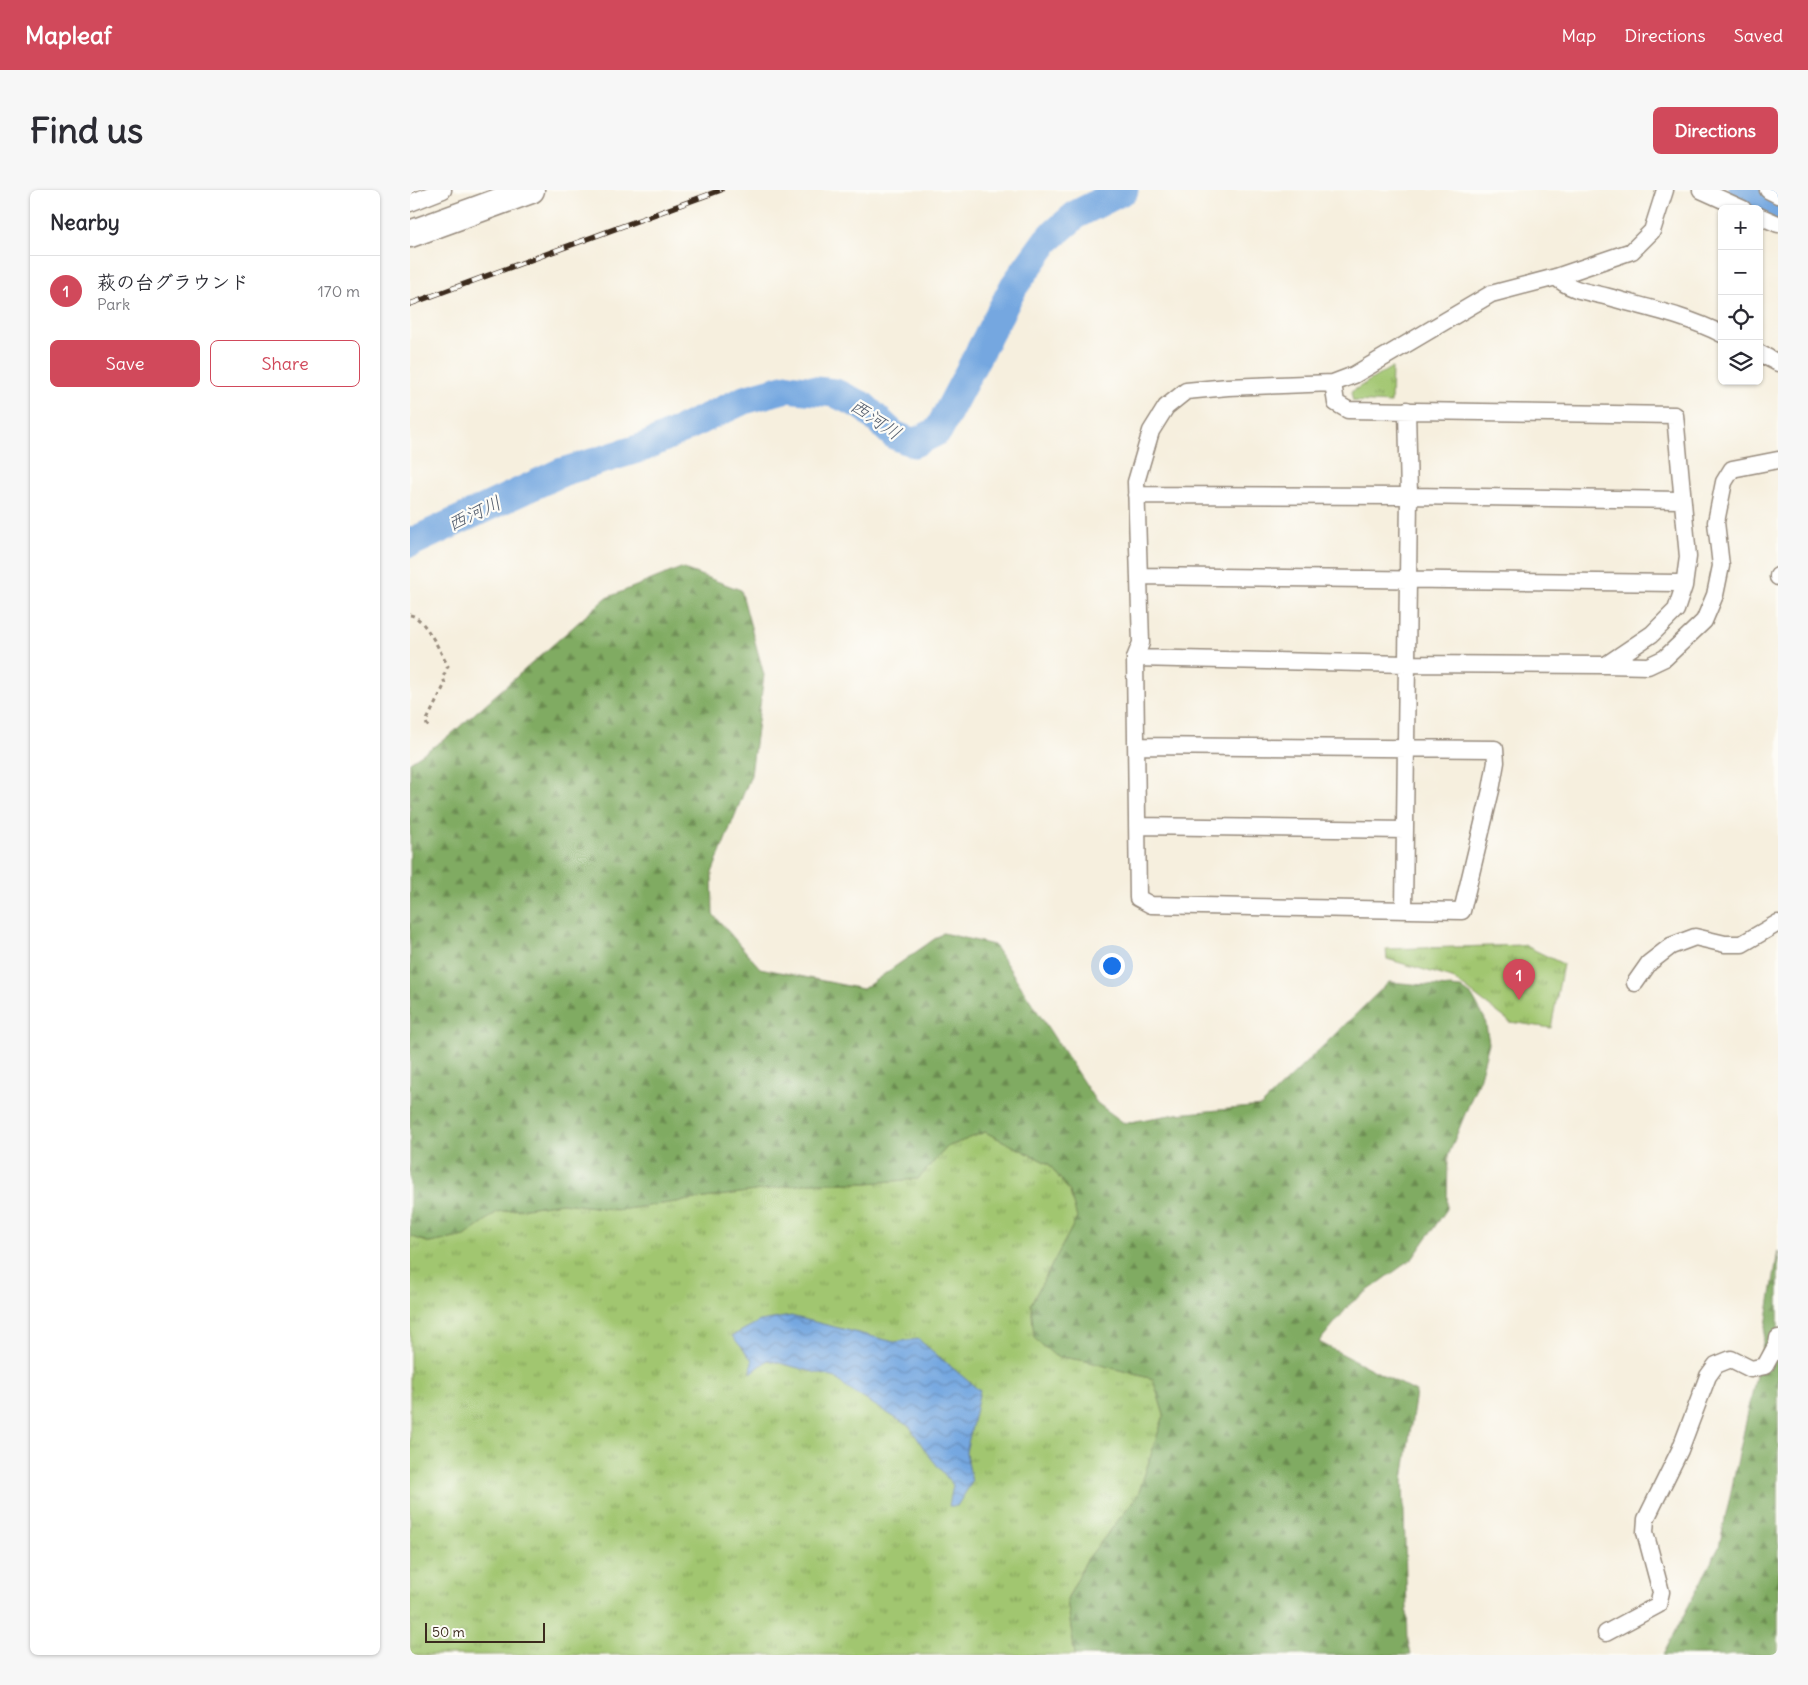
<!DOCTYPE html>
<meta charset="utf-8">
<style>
body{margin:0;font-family:Delius,"Klee One",sans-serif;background:#f7f7f7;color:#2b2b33}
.controls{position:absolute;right:15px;top:15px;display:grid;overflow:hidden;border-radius:8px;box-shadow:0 1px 4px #0004}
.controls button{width:45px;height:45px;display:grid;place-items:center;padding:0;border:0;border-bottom:1px solid #e1e1e2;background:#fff;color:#2b2b33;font:25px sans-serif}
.scale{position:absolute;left:15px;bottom:12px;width:120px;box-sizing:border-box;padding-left:5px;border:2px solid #3b2a1e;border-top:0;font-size:14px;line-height:18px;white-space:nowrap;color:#3b2a1e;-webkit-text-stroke:4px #fdfcf7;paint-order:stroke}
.you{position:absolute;left:701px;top:775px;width:18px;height:18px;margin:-12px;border:4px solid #fff;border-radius:50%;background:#1a73e8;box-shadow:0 0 0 8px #1a73e833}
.badge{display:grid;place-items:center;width:32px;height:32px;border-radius:50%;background:#d1495b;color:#fff;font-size:16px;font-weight:700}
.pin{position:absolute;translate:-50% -41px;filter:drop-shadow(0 1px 2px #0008)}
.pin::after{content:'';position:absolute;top:26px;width:18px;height:15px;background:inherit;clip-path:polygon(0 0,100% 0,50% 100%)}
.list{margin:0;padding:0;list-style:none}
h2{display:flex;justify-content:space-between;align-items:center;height:65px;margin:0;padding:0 20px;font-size:21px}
h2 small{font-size:16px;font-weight:400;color:#7c7c81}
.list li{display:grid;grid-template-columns:32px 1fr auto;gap:15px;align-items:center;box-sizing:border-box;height:70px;padding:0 20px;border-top:1px solid #e1e1e2}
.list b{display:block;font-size:19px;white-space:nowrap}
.list p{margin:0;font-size:16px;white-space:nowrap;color:#7c7c81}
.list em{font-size:16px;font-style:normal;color:#7c7c81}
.actions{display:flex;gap:10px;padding:15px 20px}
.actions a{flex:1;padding:11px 0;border:1px solid #d1495b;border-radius:8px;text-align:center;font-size:18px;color:#d1495b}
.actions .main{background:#d1495b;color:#fff}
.icon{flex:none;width:28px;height:28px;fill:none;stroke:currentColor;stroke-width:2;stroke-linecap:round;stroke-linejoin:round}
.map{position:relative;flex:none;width:1368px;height:1465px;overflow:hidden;border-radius:8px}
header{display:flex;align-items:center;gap:30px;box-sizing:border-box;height:70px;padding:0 25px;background:#d1495b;color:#fff}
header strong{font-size:24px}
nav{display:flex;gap:28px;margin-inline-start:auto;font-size:18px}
.intro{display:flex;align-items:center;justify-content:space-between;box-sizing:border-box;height:120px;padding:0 30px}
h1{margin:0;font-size:35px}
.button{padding:12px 22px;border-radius:8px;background:#d1495b;color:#fff;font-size:18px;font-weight:700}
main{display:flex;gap:30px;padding:0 30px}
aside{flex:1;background:#fff;border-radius:8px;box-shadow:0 1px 4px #0004}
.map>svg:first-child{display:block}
.grass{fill:url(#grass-tufts);stroke:#6e7847}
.forest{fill:url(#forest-firs);stroke:#5e6a40}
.water{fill:url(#water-waves);stroke:#58687f}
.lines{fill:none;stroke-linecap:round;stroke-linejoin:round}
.river{stroke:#75a7e0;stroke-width:29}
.minor-casing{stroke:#988c7e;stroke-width:19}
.trunk-casing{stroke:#988c7e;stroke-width:29}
.path{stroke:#988c7e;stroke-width:3;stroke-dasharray:4 4;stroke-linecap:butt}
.minor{stroke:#fff;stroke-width:16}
.trunk{stroke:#fff;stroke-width:26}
.rail-casing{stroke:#3b2a1e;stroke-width:5.5}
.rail{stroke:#fdfcf7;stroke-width:4;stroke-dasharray:11;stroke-linecap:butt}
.labels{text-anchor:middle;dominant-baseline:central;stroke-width:4.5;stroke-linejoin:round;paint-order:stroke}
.water-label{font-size:19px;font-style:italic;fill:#525c6c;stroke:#fdfcf7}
</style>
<header>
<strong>Mapleaf</strong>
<nav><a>Map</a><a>Directions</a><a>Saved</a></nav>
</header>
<div class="intro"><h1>Find us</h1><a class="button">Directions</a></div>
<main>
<aside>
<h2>Nearby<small></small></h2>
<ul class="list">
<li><span class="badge">1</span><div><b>萩の台グラウンド</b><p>Park</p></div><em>170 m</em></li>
</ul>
<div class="actions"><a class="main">Save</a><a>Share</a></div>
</aside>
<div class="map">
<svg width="1368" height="1465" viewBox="0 0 1368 1465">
<defs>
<pattern id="grass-tufts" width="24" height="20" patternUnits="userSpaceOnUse" patternTransform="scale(1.25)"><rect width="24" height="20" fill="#a1c670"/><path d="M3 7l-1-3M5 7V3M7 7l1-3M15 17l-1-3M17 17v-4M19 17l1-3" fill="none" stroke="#84a15b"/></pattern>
<pattern id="forest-firs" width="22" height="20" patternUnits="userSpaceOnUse" patternTransform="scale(1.25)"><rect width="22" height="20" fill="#80ab62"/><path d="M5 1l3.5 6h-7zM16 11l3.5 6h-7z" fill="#6a8b50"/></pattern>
<pattern id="water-waves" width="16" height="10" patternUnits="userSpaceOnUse" patternTransform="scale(1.25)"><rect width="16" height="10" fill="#75a7e0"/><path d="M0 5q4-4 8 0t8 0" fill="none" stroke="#6188b5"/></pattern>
</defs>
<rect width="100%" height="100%" fill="#fdfcf7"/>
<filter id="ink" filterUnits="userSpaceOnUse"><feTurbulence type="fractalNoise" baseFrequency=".02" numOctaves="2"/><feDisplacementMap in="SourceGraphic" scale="10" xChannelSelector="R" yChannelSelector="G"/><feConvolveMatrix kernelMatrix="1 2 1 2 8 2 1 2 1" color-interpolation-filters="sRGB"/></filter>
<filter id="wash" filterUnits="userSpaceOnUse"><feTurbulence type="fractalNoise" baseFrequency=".0096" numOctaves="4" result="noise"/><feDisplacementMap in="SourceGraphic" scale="20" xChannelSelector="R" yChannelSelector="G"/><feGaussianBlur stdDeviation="1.12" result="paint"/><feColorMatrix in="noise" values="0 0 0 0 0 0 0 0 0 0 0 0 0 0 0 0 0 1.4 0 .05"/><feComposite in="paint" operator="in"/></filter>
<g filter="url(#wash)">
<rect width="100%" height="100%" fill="#f6efde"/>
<!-- grass -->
<path class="grass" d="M982,177L981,213L943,211L941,202Z
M1114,755L1153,774L1141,838L1100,832L1042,788L977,769L976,759Z
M575,942L639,974L660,1002L667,1028L621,1114L645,1166L676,1171L743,1189L754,1225L728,1305L676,1371L657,1410L665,1465H0V1046L20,1053L55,1046L87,1022L152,1013L209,1020L401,993H457L508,989L537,957Z"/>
<!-- forest -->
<path class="forest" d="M271,378L331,400L354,485L341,585L302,683L303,724L350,778L453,799L533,743L584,755L687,913L714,933L766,924L851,916L979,792L1051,798L1062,806L1075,829L1079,853L1070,887L1038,966L1037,1019L1003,1068L941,1113L909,1152L1006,1202L993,1290L998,1450L1001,1465H665L657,1410L676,1371L728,1305L754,1225L743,1189L676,1171L645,1166L624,1148L621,1114L667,1028L660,1002L639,974L575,942L537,957L508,989L457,993H401L209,1020L152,1013L87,1022L55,1046L20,1053L0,1046V572L38,547L196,408Z
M1368,1061V1465H1253L1309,1357L1354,1148Z"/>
<!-- water -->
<path class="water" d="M381,1126L484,1152L508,1149L570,1201L556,1262L562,1292L547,1316H539L543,1295L517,1263L500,1237L435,1197L426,1188L358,1170L341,1183L342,1170L322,1146L350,1131Z"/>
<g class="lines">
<!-- river -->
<path class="river" d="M1333,0L1368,19
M0,353L152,282L234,257L334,210L377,198L425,203L453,216L484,245L504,253L528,241L604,96L637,50L667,24L714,0"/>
</g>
</g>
<g filter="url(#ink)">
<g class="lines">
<defs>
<path id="minor" d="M1291,0L1333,19
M1358,0L1368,5
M0,13L33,0
M1349,26L1368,34
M1146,87C1163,103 1184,102 1206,109C1242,119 1278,127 1312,144
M1349,163L1368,173
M923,193L926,213L938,220L1265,225L1278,367L1274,396L1266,420L1242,444L1196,475L1238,476L1255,468L1294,431L1305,405L1311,376L1306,332L1314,292L1322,279L1368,270
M726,305L999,306L1271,310
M729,386L1267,393L1274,396
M1368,386V387
M725,468L997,474L1196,475
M726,556L1085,559L1086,572L1081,600L1052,721L741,715L728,708L725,468L731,453L726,292L741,241L756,217L776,201L818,197L923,193L944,185L1081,104L1146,87L1222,61L1242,41L1255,0
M727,636L995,640
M994,720L999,306L997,220
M1225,793L1239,773L1261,756L1285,747L1315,754H1332L1368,733
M1196,1443L1248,1415L1251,1402L1235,1342L1236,1329L1270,1260L1298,1186L1306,1175L1321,1169L1341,1179L1355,1176L1367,1154L1368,1148"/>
<path id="trunk" d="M0,44L121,0"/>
</defs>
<!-- minor casing -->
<use href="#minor" class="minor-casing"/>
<!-- trunk casing -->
<use href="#trunk" class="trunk-casing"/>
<!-- path -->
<path class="path" d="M0,425C15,427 31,464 38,476L33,487L35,494L16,532L17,535L22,538"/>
<!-- minor -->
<use href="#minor" class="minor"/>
<!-- trunk -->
<use href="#trunk" class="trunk"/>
<defs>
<path id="rail" d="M0,114L311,0"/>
</defs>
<!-- rail casing -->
<use href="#rail" class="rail-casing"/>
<!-- rail -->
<use href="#rail" class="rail"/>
</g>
</g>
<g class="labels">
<!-- water labels -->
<g class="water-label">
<text transform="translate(466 229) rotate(34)">西河川</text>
<text transform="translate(64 323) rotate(-25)">西河川</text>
</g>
</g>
</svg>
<div class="controls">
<button>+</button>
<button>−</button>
<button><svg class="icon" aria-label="locate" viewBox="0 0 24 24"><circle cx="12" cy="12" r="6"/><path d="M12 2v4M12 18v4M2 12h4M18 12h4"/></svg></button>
<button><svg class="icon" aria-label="layers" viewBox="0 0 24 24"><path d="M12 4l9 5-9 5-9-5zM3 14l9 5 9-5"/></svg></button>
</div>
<div class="scale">50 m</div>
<div class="you"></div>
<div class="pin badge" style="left:1109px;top:810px">1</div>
</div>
</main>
